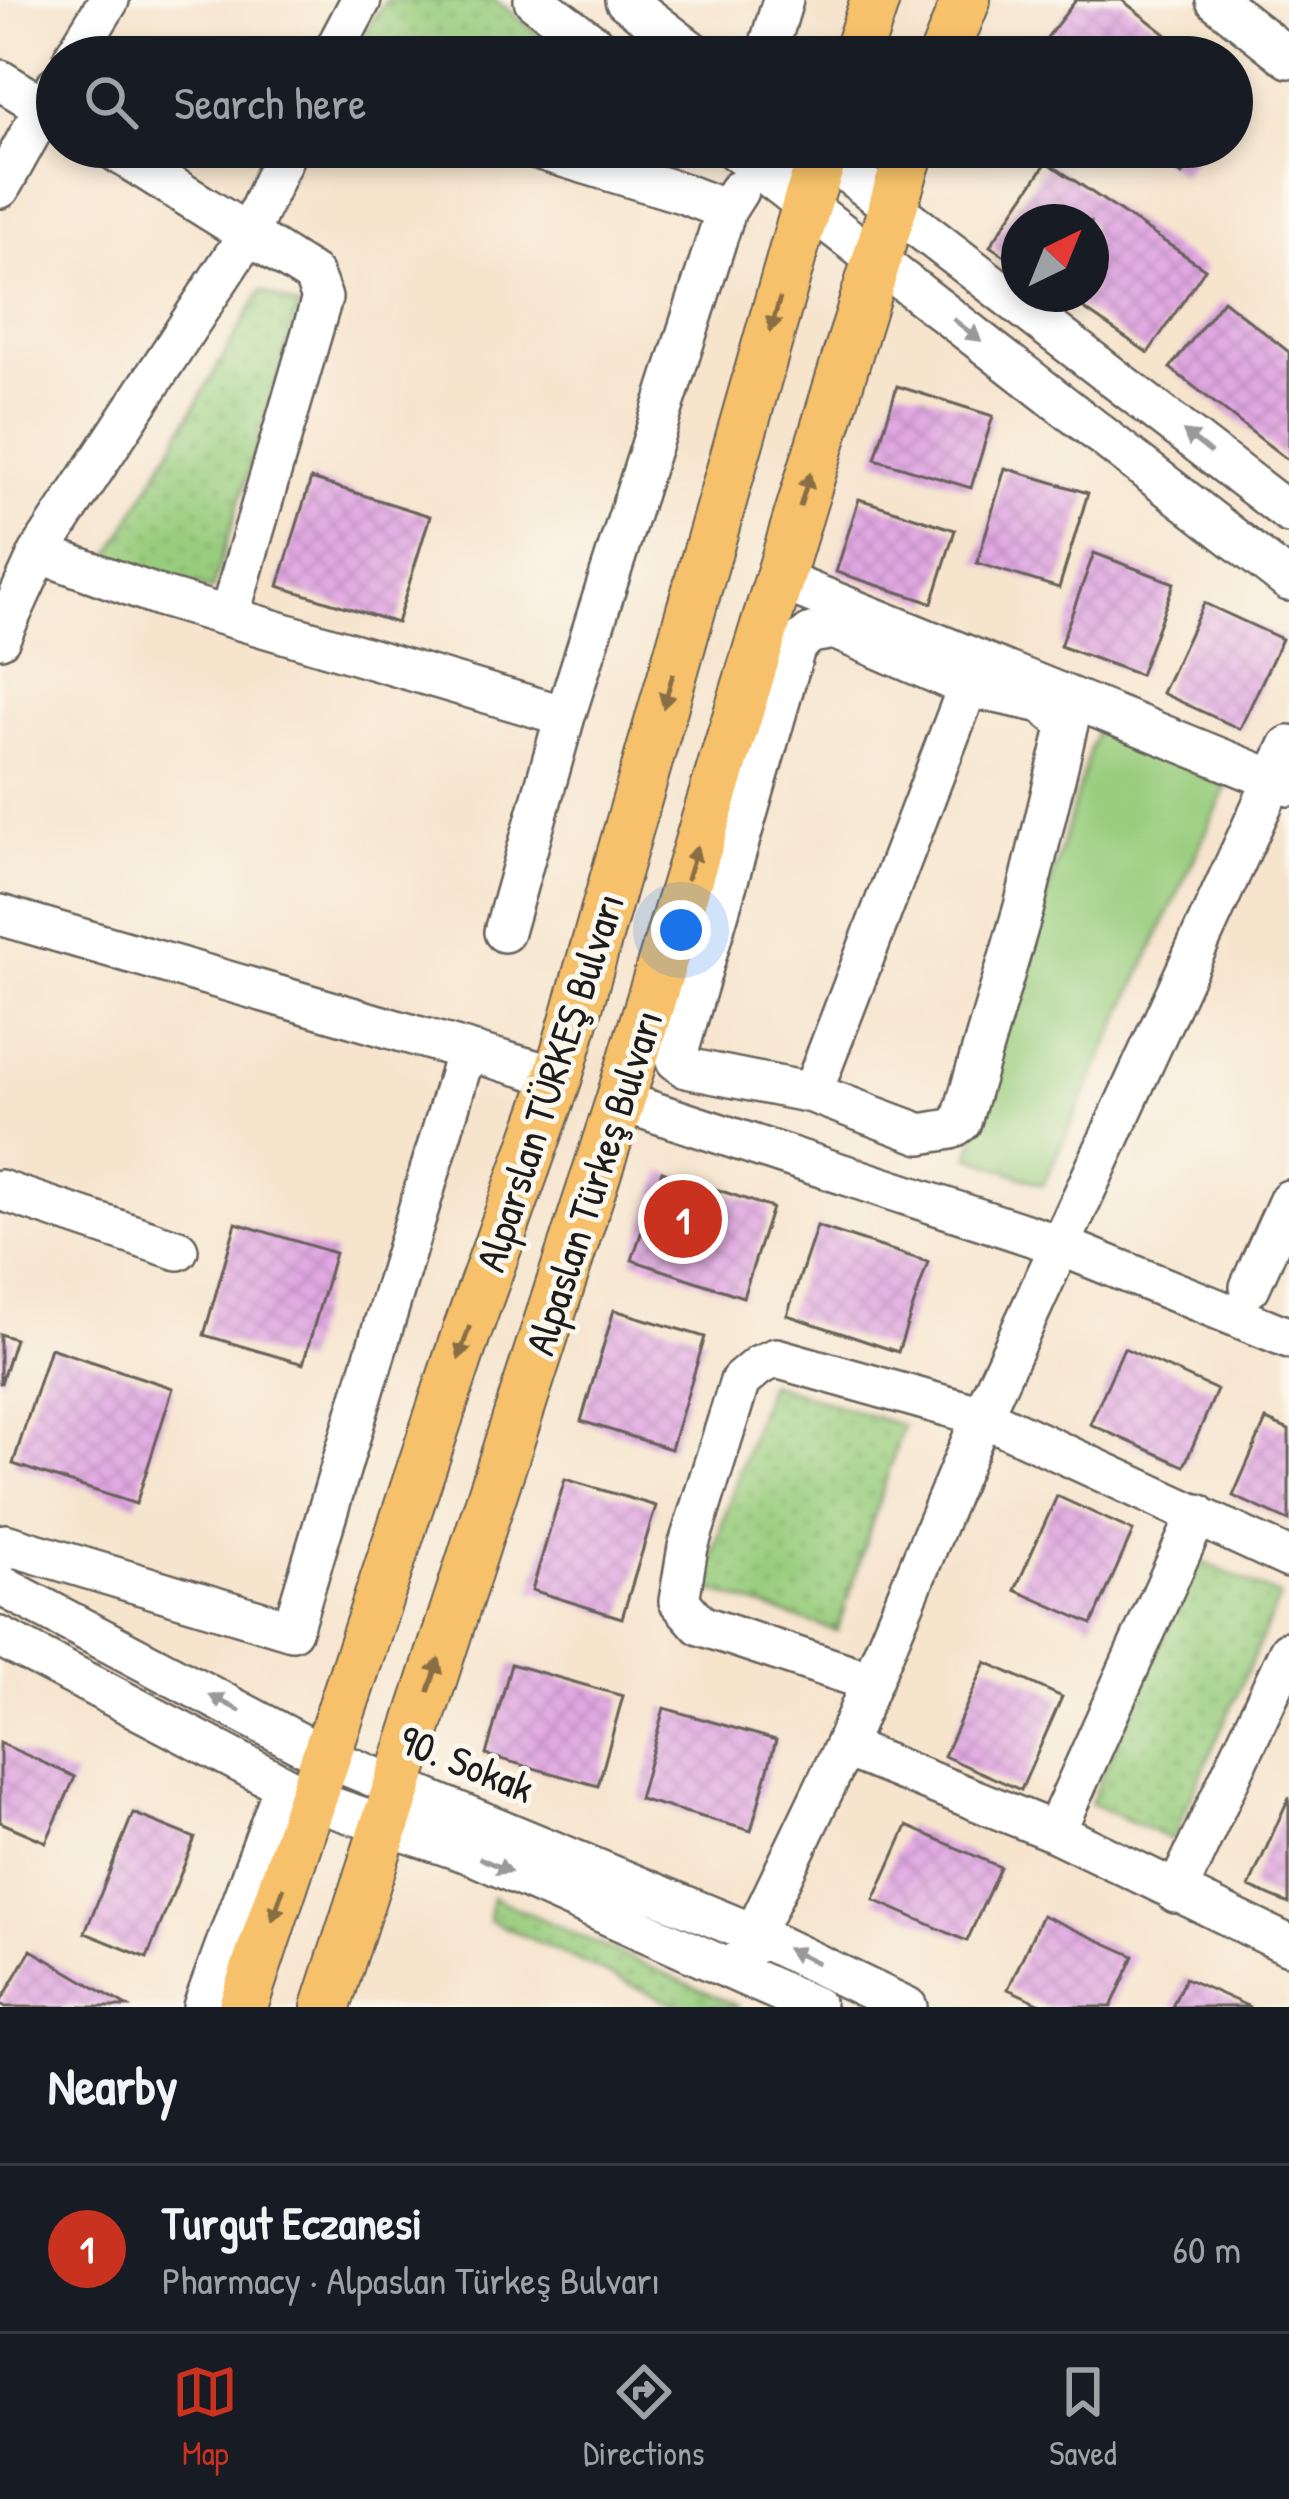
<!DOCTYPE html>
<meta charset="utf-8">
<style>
body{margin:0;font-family:"Patrick Hand",sans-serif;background:#242831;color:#f1f3f6}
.compass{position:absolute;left:1001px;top:204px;width:108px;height:108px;border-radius:50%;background:#171b24;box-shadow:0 6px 18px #0003;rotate:43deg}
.you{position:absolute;left:681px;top:930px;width:42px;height:42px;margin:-30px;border:9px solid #fff;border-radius:50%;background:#1a73e8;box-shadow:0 0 0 18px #1a73e833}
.badge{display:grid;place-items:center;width:78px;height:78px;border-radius:50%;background:#c8321e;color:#fff;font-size:39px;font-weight:700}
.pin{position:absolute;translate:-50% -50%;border:6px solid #fff;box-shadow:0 3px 12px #0006}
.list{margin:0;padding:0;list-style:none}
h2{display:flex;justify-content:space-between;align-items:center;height:156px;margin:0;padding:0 48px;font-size:51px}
h2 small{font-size:39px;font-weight:400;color:#9ea1a6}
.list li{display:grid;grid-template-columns:78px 1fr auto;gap:36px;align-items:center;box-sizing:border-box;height:168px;padding:0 48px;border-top:3px solid #363941}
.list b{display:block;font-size:45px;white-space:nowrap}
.list p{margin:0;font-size:39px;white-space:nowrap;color:#9ea1a6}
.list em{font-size:39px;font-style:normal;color:#9ea1a6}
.icon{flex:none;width:66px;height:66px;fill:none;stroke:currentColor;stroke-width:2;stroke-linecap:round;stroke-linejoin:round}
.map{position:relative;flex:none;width:1289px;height:2007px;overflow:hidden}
.search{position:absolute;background:#171b24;box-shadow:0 6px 18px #0003;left:36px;right:36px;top:36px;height:132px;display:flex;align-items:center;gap:30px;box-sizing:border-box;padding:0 42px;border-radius:66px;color:#9ea1a6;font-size:45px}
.sheet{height:324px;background:#171b24}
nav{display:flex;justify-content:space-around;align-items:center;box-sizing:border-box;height:168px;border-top:3px solid #363941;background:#171b24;font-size:33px;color:#9ea1a6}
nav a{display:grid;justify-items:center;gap:6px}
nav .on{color:#c8321e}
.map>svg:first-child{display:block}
.grass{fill:url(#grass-dots);stroke:#5a744d;stroke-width:3}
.park{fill:#99cd7e;stroke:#5a744d;stroke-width:3}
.building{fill:url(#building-cross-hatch)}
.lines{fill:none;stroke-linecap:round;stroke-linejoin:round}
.minor-casing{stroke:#68625a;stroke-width:44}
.major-casing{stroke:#68625a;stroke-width:52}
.minor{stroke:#fff;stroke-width:39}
.major{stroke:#f6c16b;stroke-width:48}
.oneway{fill:#896e44}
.oneway2{fill:#999}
.labels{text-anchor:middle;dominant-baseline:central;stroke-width:10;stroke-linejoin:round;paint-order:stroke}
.street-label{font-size:42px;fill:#1c1c1c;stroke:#fbf7ec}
</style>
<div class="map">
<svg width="1289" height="2007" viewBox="0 0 1289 2007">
<defs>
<pattern id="grass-dots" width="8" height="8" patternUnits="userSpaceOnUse" patternTransform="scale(3)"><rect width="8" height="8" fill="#99cd7e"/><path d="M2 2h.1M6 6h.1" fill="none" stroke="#83af6c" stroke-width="1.8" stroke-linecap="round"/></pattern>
<pattern id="building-cross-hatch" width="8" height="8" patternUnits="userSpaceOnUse" patternTransform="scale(3)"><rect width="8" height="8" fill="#e1a8e2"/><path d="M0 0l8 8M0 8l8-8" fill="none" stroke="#c090c1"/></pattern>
</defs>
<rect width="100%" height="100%" fill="#fbf7ec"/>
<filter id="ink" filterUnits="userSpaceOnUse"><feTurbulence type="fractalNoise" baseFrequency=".00833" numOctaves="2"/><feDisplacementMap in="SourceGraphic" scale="24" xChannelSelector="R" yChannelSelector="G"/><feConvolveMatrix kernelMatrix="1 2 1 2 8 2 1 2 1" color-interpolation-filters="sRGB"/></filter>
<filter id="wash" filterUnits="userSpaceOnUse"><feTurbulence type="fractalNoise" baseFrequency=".004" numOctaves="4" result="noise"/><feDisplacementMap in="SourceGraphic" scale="48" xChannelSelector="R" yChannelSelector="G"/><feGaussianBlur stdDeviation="2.7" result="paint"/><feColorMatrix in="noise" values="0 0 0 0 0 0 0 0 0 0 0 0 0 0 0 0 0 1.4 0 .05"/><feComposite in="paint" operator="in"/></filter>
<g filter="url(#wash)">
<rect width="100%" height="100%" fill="#f6e4cd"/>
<!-- grass -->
<path class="grass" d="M386,0H495L569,57H367L360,39Z
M261,291L299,307L212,590L107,560Z
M768,1383L903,1426L837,1631L702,1587Z
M1198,1560L1280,1597L1172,1840L1090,1803Z
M492,1897L740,2007H681L489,1920Z"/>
<!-- park -->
<path class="park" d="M1098,724L1227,787L1043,1185L969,1156Z"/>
<g id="blocks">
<!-- building -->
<path class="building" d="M1076,0H1122L1195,57H1032Z
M1146,147H1203L1182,175Z
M1047,162L1205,269L1148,353L1062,294H1091V222H1019V265L990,246Z
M1223,300L1289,352V461L1170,368Z
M897,386L993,416L971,488L875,459Z
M1005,468L1088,493L1059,588L977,563Z
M311,479L430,516L397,623L278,586Z
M859,499L955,530L932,603L836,572Z
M1094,553L1174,583L1140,675L1060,646Z
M1204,603L1282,639L1240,729L1162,693Z
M662,1171L772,1208L743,1297L632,1260Z
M236,1223L335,1253L303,1364L204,1335Z
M817,1226L928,1262L898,1352L787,1315Z
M614,1310L705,1337L671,1449L581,1421Z
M0,1334L15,1339L1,1383H0Z
M50,1348L173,1388L136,1504L13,1464Z
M1124,1348L1217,1390L1184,1466L1090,1424Z
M1266,1420L1289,1430V1521L1233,1496Z
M565,1479L656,1506L622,1618L532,1590Z
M1057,1496L1133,1531L1092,1624L1015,1590Z
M986,1662L1062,1697L1021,1790L944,1756Z
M511,1664L623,1696L598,1786L486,1755Z
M664,1708L776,1740L751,1831L639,1799Z
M0,1743L75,1777L46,1842L0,1822Z
M1289,1797V1904L1249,1887Z
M133,1813L195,1838L147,1958L85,1933Z
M907,1826L1000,1867L967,1941L874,1900Z
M1042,1915L1134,1956L1111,2007H1048L1008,1989Z
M31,1950L128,2007H5L0,2003Z
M1185,1978L1250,2007H1172Z"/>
</g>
</g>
<g filter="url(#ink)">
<use href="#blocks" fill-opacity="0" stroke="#68625a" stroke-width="3"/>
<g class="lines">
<defs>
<path id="minor" d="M534,0L611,57
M625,0L699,57
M1216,0L1289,58
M768,50L783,0
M74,57L109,0
M331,57L361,0
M0,80L57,115
M109,147L313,275L322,298L229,616
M530,147L682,193L726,210L738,191
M731,147L1289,581
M814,147L1289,513
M0,188L57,85
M39,553L162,597L565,716
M778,579L1289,786
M834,629L968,687L1042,703L1068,724L1024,907L961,1122L951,1129L921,1134L812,1093L686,1068L676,1060L796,645L811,633Z
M0,638L39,553L249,233L288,147
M0,915L558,1077
M504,932L565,716L726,210
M812,1093L977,663
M620,1101L1059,1245L1289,1338
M0,1190L178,1250
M1250,1287L1289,1200
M0,1554L5,1544L292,1630L466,1051
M0,1585L328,1758L754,1934L907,2007
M0,1637L314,1801L471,1854L815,2007
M869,1681L700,1625L679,1601L688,1547L740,1381L759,1365L776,1358L982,1416L1289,1558
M844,1747L1055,1832L1289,1945
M1055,1832L1198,1514
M1176,1893L1289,1651
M736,1972L844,1747L982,1416L1289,746
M203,2007L284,1786"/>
<path id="major" d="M856,57L875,0
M943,57L966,0
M243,2007L466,1334L558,1077L807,203L826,147
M326,2007L620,1101L911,147"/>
</defs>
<!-- minor casing -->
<use href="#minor" class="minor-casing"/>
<!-- major casing -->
<use href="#major" class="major-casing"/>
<!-- minor -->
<use href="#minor" class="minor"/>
<!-- major -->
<use href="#major" class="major"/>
</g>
<!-- one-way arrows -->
<defs><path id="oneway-solid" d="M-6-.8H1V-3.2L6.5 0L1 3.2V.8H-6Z" transform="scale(3)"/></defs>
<g class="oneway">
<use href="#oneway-solid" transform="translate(775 315) rotate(106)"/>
<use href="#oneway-solid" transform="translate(805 490) rotate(-73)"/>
<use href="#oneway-solid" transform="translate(668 691) rotate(106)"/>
<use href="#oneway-solid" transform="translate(692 863) rotate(-73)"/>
<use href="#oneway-solid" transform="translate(464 1343) rotate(108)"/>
<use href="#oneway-solid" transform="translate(434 1675) rotate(-72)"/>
<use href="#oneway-solid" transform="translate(278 1904) rotate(109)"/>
</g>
<g class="oneway2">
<use href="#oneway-solid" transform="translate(967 330) rotate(38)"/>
<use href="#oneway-solid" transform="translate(1197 442) rotate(-142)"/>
<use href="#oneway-solid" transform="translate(225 1703) rotate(-152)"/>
<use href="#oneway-solid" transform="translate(495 1865) rotate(24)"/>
<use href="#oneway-solid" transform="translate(802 1956) rotate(-154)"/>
</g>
</g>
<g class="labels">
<!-- street labels -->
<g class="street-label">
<text transform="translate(549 1082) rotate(-72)">Alparslan TÜRKEŞ Bulvarı</text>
<text transform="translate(593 1182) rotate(-72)">Alpaslan Türkeş Bulvarı</text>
<text transform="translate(467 1763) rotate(22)">90. Sokak</text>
</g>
</g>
</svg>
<svg class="compass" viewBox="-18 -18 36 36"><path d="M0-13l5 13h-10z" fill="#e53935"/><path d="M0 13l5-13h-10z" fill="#9ea1a6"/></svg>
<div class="you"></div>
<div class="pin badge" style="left:683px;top:1219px">1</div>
<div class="search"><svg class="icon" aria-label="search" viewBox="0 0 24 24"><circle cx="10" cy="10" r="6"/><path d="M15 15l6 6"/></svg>Search here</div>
</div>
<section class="sheet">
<h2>Nearby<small></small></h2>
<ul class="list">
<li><span class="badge">1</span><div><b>Turgut Eczanesi</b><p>Pharmacy · Alpaslan Türkeş Bulvarı</p></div><em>60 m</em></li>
</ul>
</section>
<nav>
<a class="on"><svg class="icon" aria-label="map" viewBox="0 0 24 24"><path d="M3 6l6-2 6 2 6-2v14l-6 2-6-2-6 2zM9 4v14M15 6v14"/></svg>Map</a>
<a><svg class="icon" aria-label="directions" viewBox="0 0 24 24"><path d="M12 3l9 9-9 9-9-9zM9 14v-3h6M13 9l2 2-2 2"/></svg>Directions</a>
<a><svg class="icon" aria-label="saved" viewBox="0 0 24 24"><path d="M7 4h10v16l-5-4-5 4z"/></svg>Saved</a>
</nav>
